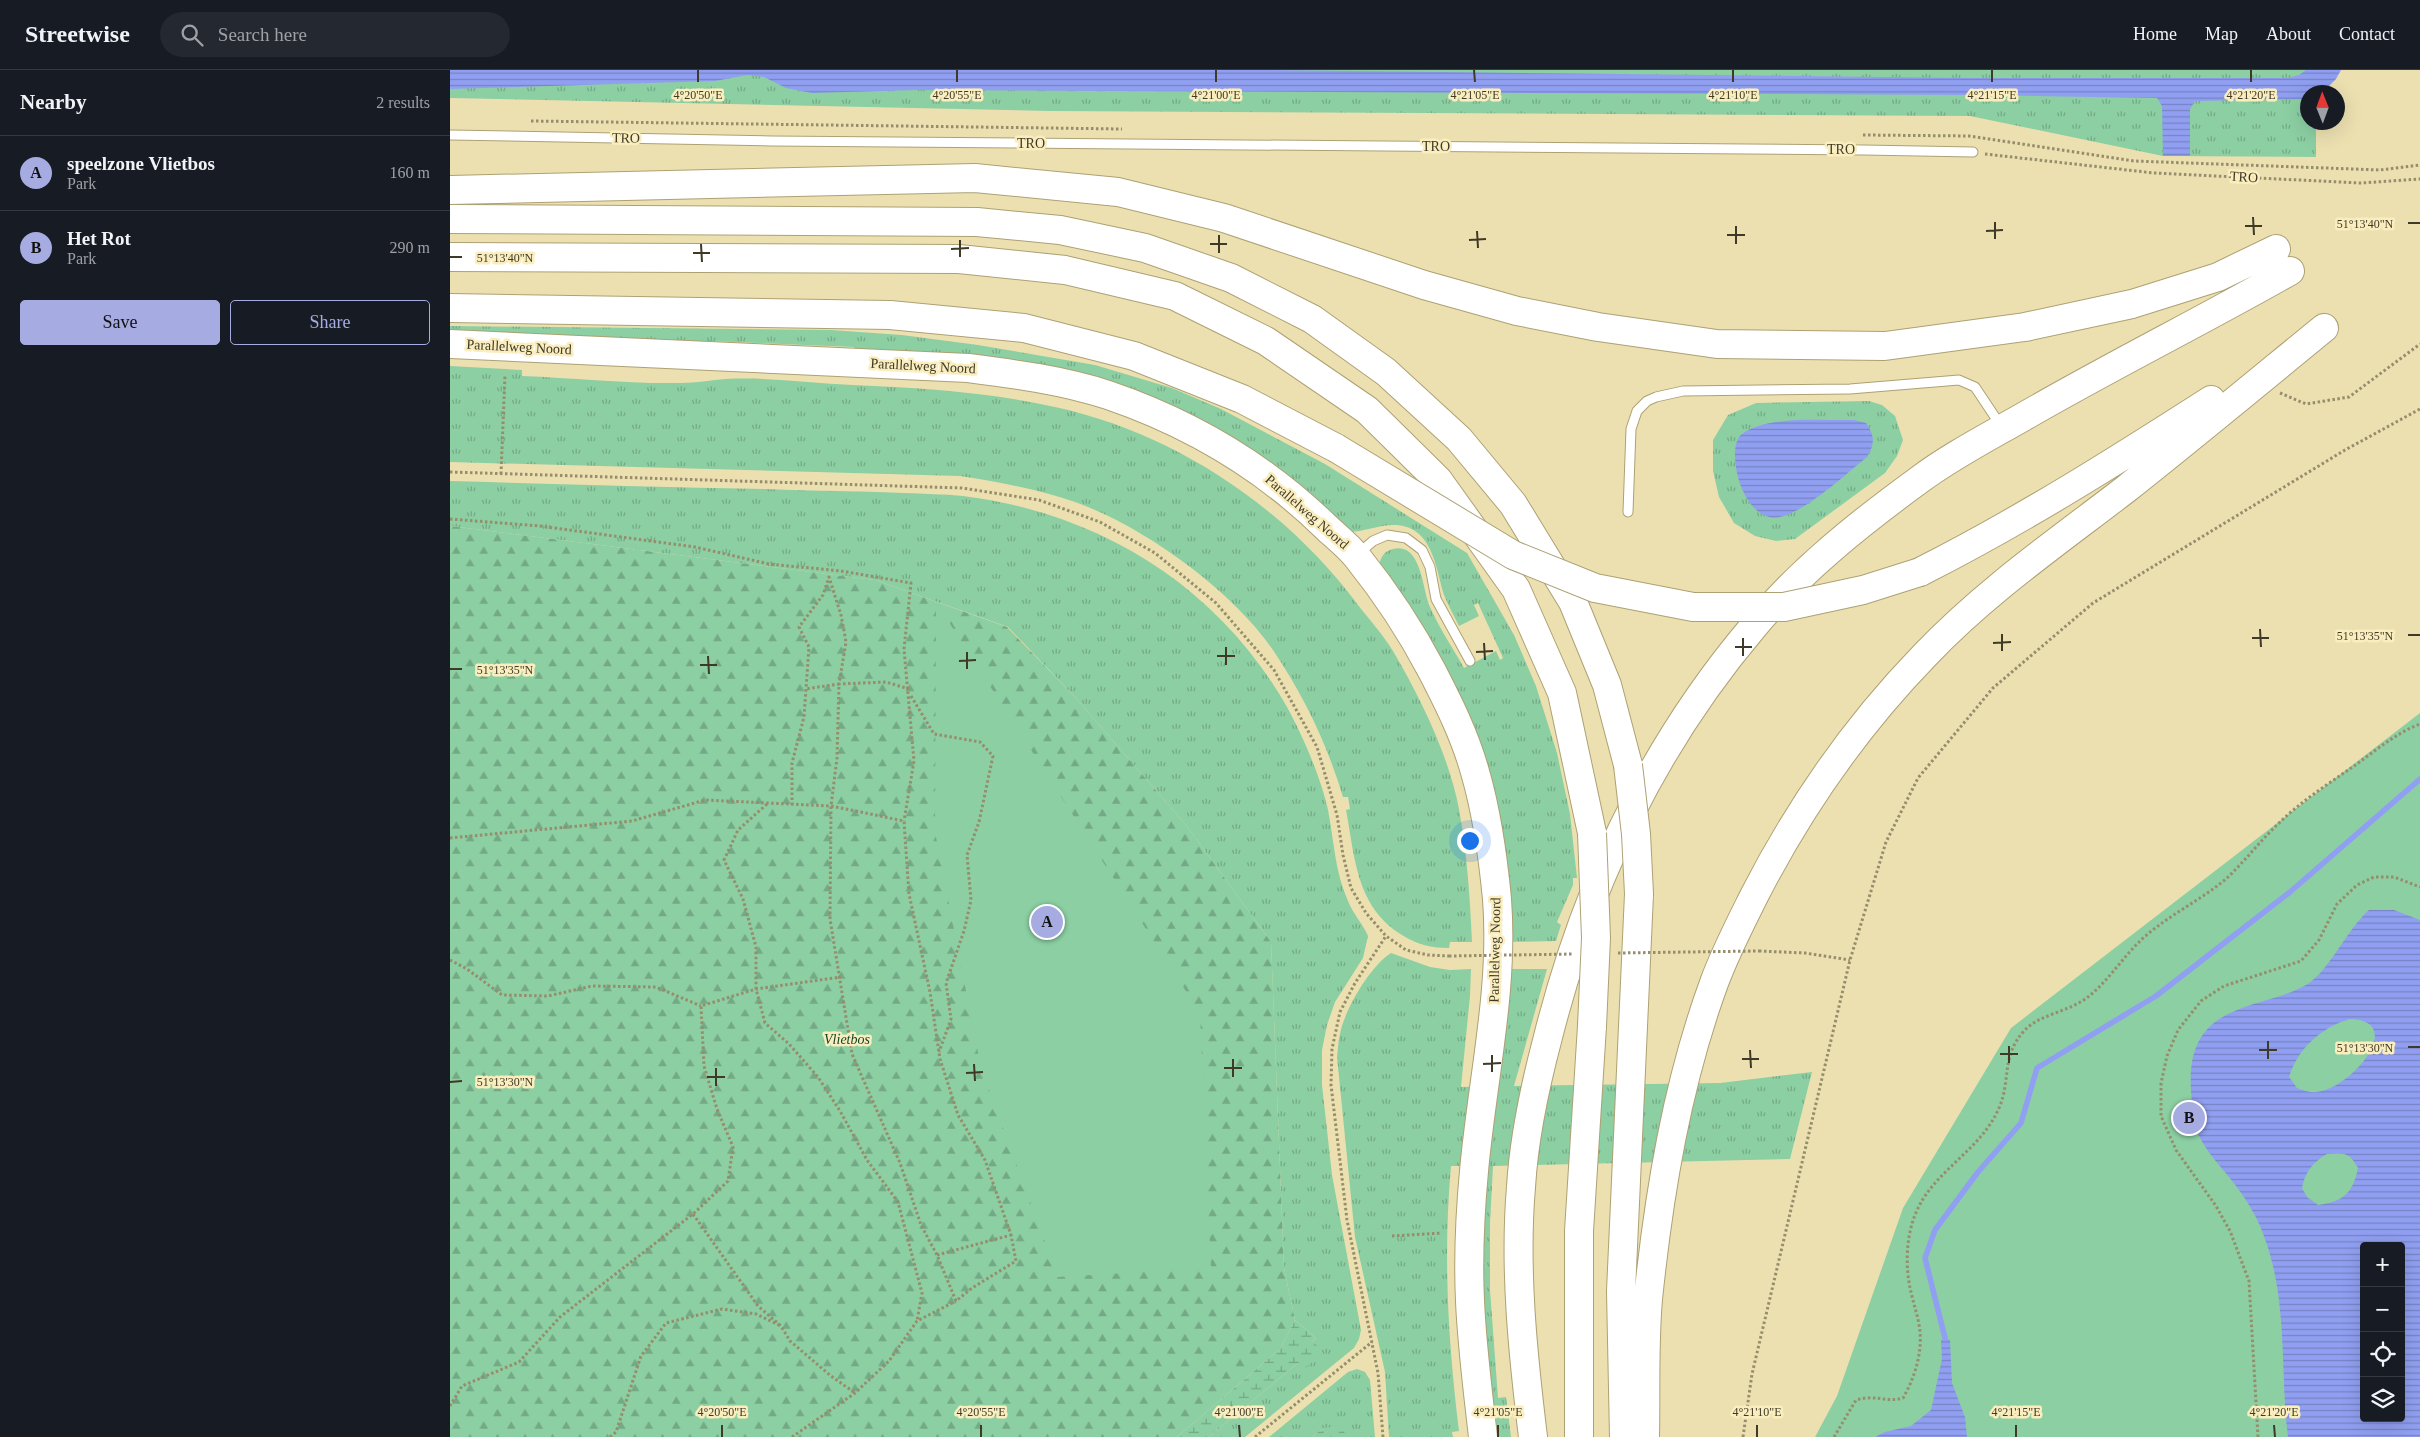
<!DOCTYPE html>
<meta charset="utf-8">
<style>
body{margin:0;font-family:"Times New Roman",serif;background:#242831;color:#f1f3f6}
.controls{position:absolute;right:15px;bottom:15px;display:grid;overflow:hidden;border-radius:5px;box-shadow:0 5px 20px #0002}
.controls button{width:45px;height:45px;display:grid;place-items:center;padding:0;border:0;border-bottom:1px solid #363941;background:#171b24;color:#f1f3f6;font:25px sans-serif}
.compass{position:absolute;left:1850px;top:15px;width:45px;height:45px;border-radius:50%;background:#171b24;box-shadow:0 5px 20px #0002;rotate:359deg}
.you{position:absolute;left:1019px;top:770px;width:18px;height:18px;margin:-12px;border:4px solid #fff;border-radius:50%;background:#1a73e8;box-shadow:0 0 0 8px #1a73e833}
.badge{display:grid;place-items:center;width:32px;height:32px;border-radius:50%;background:#a6abe1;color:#111;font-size:16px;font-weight:700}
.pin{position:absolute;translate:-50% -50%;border:2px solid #fff;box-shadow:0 1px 5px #0006}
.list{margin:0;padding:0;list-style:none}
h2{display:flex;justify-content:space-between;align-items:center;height:65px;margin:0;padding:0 20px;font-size:21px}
h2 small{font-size:16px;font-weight:400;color:#9ea1a6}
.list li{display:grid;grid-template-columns:32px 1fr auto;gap:15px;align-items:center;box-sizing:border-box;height:75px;padding:0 20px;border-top:1px solid #363941}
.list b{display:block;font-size:19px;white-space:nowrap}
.list p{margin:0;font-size:16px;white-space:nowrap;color:#9ea1a6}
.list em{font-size:16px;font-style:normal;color:#9ea1a6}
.actions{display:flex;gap:10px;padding:15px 20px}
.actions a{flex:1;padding:11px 0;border:1px solid #a6abe1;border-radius:5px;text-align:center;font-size:18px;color:#a6abe1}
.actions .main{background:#a6abe1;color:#111}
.icon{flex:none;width:28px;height:28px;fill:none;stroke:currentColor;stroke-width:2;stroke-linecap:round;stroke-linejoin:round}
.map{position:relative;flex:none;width:1970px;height:1367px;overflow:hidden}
header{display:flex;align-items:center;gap:30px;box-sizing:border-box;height:70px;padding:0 25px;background:#171b24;border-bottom:1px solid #363941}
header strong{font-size:24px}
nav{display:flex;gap:28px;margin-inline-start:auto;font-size:18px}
.search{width:350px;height:45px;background:#242831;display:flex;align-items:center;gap:12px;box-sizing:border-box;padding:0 18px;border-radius:28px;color:#9ea1a6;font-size:19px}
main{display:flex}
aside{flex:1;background:#171b24}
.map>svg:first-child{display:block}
.grass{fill:url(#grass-tufts)}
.forest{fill:url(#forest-firs)}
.wetland{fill:url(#wetland-marsh)}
.green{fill:#8ccfa3;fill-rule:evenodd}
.water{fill:url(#water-rules);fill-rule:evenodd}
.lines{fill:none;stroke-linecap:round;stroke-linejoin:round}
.stream{stroke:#909ff1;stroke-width:5.5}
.service-casing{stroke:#ada174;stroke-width:11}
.trunk-casing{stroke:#ada174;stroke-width:30}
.motorway-casing{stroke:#ada174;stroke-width:30}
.path{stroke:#958d6c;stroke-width:3;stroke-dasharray:2.5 2.5;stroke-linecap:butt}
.service{stroke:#fff;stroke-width:9}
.trunk{stroke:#fff;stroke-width:28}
.motorway{stroke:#fff;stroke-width:28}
.motorway-bridge-casing{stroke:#ada174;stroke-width:30;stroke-linecap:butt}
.path-bridge{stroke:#958d6c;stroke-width:3;stroke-dasharray:2.5 2.5;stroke-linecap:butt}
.motorway-bridge{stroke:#fff;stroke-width:28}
.ticks{fill:none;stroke:#3f3a28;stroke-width:2}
.labels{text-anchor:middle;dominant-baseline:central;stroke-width:5;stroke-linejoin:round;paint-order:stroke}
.street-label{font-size:14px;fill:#3f3a28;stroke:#faedbe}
.park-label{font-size:14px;font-style:italic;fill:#134429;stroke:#faedbe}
.ticks-label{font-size:12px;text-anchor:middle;fill:#3f3a28;stroke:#faedbe;stroke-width:5;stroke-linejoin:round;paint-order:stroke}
</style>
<header>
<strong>Streetwise</strong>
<div class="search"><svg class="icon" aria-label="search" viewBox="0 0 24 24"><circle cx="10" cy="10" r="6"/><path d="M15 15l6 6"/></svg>Search here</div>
<nav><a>Home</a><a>Map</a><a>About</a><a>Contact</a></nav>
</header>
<main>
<aside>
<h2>Nearby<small>2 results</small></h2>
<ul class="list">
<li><span class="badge">A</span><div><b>speelzone Vlietbos</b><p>Park</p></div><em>160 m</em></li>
<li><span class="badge">B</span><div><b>Het Rot</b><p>Park</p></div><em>290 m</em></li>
</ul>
<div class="actions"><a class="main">Save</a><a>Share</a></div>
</aside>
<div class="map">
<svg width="1970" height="1367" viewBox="0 0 1970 1367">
<defs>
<pattern id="grass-tufts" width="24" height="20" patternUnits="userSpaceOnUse" patternTransform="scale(1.25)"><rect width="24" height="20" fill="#8ccfa3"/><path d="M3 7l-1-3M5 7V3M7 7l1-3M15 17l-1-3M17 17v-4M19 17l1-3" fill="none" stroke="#74a985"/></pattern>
<pattern id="forest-firs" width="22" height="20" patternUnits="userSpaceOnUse" patternTransform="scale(1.25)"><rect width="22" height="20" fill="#8ccfa3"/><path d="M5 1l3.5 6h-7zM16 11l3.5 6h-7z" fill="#74a985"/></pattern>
<pattern id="wetland-marsh" width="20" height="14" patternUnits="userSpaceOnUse" patternTransform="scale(1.25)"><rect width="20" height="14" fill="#8ccfa3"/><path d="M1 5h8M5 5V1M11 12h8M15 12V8" fill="none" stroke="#74a985"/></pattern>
<pattern id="water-rules" width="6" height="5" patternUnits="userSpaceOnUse" patternTransform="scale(1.25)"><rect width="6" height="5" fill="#909ff1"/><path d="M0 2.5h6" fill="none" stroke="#7783c3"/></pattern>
</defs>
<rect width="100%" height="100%" fill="#ece0b1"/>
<!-- grass -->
<path class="grass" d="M0,0H1874L1858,22V52L1866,53V87L1713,86L1520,46L600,41L0,28Z
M0,256L381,260L452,265L528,275L645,295L722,318L771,339L875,394L1017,483L1064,565L1086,616L1107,683L1120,744L1127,808H1123V815L1107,852L1111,855L1106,871L1055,872L1047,766L929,495C931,487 934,481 943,479C972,472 972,520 980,537C989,558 1003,578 1014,598L1046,581L1050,590L1053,588L1028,533L1024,535L1029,546L1009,556C1004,546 998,535 994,525C986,499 983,458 947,455C930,454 915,462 897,462L727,344L404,284V277L261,271L205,273L0,265Z
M0,296L72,300V306C125,308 179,314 231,313C246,313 261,310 276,309C318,307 361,313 403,315C471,318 539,322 605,337C725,363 835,437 908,535C920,550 933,565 943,581C970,627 999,686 1009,739C1017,783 1020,827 1022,872H1000L999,878C981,878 968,875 952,865C906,837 905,787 896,740L900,739L898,727H893C877,674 854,626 823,580C782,520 693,456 625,432C587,419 549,412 510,406L0,392Z
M1419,331L1432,335L1445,346L1453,370L1447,386L1435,403L1345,469L1326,471L1305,466L1284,453L1269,427L1263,401V370L1278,345L1306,333Z
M0,411C105,414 210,417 315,419C361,421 408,421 455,423C474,424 494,424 513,426C650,443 768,516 837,637C853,666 871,708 878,740C884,771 885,802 898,831C903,844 913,854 918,866L913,888L885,932L877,955L872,980V1015L882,1105L911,1260L909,1269L904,1278L795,1367H759L848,1293L866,1268L845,1250L834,1198L821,872L736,755L624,626L558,557L425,510L0,456Z
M941,883L980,897L1000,900L1021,899L1020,926L1011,1017L1042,1016L1055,899H1097L1064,1016L1270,1013L1362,1002L1340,1089L1043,1096L1040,1153V1220L1048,1328L1056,1327L1061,1367H1041L1029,1261L1030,1096H1001C993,1185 998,1272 1009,1361L1002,1362L1003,1367H939L935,1302L905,1167L887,987C888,980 888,972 890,964C894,941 920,896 941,883Z
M907,1299L915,1302L920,1310L925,1367H895V1363L874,1358L861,1367H819L898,1302Z"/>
<!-- forest -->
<path class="forest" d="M0,456L425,510L557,557L624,626L736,755L821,872L834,1198L845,1250L830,1279L727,1367H0Z"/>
<!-- wetland -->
<path class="wetland" d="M845,1250L866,1268L863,1271L873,1283L854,1299L848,1293L759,1367H727L830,1279Z
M888,1356L895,1363V1367H861L874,1358Z"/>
<!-- green -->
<path class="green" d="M486,532L750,943L761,1198L608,1207L531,998L485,762Z
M1970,643V1367H1365L1387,1326L1453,1138L1561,958ZM1914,1176H1951V1348H1914Z"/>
<!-- water -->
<path class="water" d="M0,0H814L1521,8H1838L1849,5L1856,0H1891L1886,9L1873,22H1858L1857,29L1745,31L1740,39V86H1713L1712,36L1707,28L1517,25L466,20L362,23L336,18L314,7L297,5L265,11L0,19Z
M1404,350L1416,353C1425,366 1425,374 1417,387C1396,404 1355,442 1330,447C1292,455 1274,377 1292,364C1317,345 1373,351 1404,350Z
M1919,840H1944L1970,850V1367H1838C1830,1301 1838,1232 1815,1169C1809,1150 1798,1132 1786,1116C1773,1098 1758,1085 1748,1064C1742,1050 1742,1035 1741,1020C1740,1002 1741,985 1750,969C1771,933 1823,934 1856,915C1878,903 1897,859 1919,840ZM1900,949C1958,951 1901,1019 1866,1022C1860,1023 1852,1020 1847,1018L1839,1007C1848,978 1872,957 1900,949ZM1877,1084C1895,1083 1899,1082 1908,1098C1903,1123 1893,1132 1868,1135L1857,1127L1852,1118C1855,1102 1863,1092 1877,1084ZM1914,1176H1951V1348H1914Z
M1495,1268L1500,1270L1502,1313L1515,1347L1517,1367H1425L1435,1362L1461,1356L1481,1340L1492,1289L1491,1270Z"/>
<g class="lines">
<!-- stream -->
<path class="stream" d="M1495,1268L1475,1188L1485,1160L1528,1102L1571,1053L1587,998L1706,926L1840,822L1970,709"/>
<defs>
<path id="service" d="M0,65L321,71L1414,80L1523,82
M1178,442L1181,359L1187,341L1197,331L1206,327L1233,321L1400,319L1509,310L1525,317L1551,356
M908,484L923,471L937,465L956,468L972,480L980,497L986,529L1020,591"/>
<path id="trunk" d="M0,274L518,298C565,304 612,310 658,325C740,353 816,398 878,459C888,468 899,477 907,487C936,523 961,561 982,601C999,634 1015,666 1025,702C1037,743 1043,787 1047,829C1054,920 1032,1011 1024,1101C1020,1144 1018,1188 1020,1231C1022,1277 1028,1322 1033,1367"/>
<path id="motorway" d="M0,120L525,108L668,122L774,148L974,215L1067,241L1148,257L1267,274L1435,276L1575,257L1682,234L1768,207L1826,179
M0,149L527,152L610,160L695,178L781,208L862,249L936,302L1009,369L1063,434L1123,532L1157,615L1178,695
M0,187L509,189L615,200L725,226L816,271L917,340L988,410L1066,519L1112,623L1142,763
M0,238L440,245L574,258L684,286L792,329L886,378
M1470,502C1571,451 1666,391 1761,330
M1083,1367C1073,1285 1064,1199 1071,1117C1074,1066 1085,1016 1098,967C1136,816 1203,675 1304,556C1351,500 1410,453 1469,410C1501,386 1538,367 1573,347C1661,296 1752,251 1840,201
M1129,1367V1161L1142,956
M1174,1367L1171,1221L1189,824
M1195,1367C1196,1321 1194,1275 1198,1229C1209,1123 1227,1014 1264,913C1275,883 1290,854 1304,826C1349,738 1406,656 1475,585C1535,522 1607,472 1676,419C1743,366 1808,312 1874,258"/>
</defs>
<!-- service casing -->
<use href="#service" class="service-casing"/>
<!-- trunk casing -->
<use href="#trunk" class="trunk-casing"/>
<!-- motorway casing -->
<use href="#motorway" class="motorway-casing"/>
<!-- path -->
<path class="path" d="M81,51L672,59
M1413,65L1519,66L1684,91L1930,100L1970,95
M1535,84L1704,103L1911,113L1970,109
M1830,323L1856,334L1899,327L1970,274
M0,402L512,418L589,430L650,452L705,483L766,533L824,600L867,677L887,745L893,785L901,818L916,843L936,866L956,880L978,885L999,886
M51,404L55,305
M0,449L90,456L245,477L319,494L391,501L461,513L454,579L464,691L454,751
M461,626L484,664L530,672L543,686L529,752L517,785L521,830L514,861L496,913L501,949L489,982
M317,734L288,760L274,790L293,829L306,877V919L315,953L339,974L368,1007L390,1041L417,1090L448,1132L472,1223L467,1251
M342,735V693L354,647L359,577L349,557L373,525L379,507L391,545L396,572L389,614L436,612L459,619
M0,768L182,751L255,730L381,736L454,751L459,824L480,922L490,989L508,1045L535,1090L561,1165L566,1191L522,1218L506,1231L487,1185L471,1155L450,1093L402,984L380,849L381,736L387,688L389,614L355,619
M1309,881L1355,883L1400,890
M0,890L17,899L52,925L98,926L142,916L206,917L251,936
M243,1144L308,1236L331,1256L340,1271L381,1306L405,1323
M942,1166L992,1163
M487,1185L561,1165
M0,1336L12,1316L69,1292L110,1247L243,1144L278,1111L283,1077L267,1039L254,996L251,936L306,919L391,907
M160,1367L166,1362L191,1286L216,1253L272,1239L306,1244L331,1256
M342,1367L405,1323L439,1291L467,1251L506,1231
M805,1367L922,1272
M933,1367L928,1303L897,1150L881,1015L882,979L890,942L905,913L936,866
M1293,1367L1302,1304L1400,890L1436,772L1468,708L1543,618L1643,533L1895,380L1970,339
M1384,1367L1406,1330C1426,1324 1436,1333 1453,1328C1464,1309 1472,1285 1470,1262C1469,1249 1464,1236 1461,1222C1455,1199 1456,1167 1465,1145C1482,1101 1530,1082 1549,1038C1561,1011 1551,986 1574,961C1589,944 1619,942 1638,927C1657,912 1671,890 1688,873C1714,847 1749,832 1777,808C1795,791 1810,771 1828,754C1850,732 1878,714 1904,696C1925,681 1946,663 1970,654
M1808,1367L1799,1211L1780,1161L1766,1136L1726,1080L1711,1046V1013L1717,986L1728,960L1751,931L1774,916L1851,891L1869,870L1887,834L1907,815L1924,807H1944L1970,817"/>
<!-- service -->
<use href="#service" class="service"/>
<!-- trunk -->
<use href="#trunk" class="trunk"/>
<!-- motorway -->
<use href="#motorway" class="motorway"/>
<defs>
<path id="motorway-bridge" d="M886,378L1063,485L1145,518L1243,537H1334L1413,520L1470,502
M1178,695L1186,764L1189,824
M1142,956L1146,868L1142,763"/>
</defs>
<!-- motorway-bridge casing -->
<use href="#motorway-bridge" class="motorway-bridge-casing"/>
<!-- path-bridge -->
<path class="path-bridge" d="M1168,883L1309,881
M999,886L1124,884"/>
<!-- motorway-bridge -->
<use href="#motorway-bridge" class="motorway-bridge"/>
</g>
<!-- ticks -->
<path class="ticks" d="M248,0V12M507,0V12M766,0V12M1024,0L1025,12M1283,0V12M1542,0V12M1801,0V12M1803,147L1804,165M1545,152V169M1958,153H1970M1286,156V174M1795,156H1812M1027,161L1028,178M1536,161L1553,160M769,165V183M1277,165H1295M510,170V187M1019,170L1036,169M251,174L252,192M760,174H777M501,179L519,178M243,183H260M0,187H12M1810,559L1811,577M1552,564V581M1958,565H1970M1293,568V586M1802,568H1819M1034,573L1035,590M1543,573L1561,572M776,577V595M1285,577H1302M517,582V599M1026,582L1043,581M258,586L259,604M767,586H785M509,591L526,590M250,595H267M0,599H12M1818,971V989M1559,976V993M1958,977H1970M1300,980L1301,998M1809,980H1827M1550,984H1568M1042,985V1002M783,989V1007M1292,989H1309M524,994L525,1011M1033,994L1051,993M266,998V1016M774,998H792M516,1003L533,1002M257,1007H275M0,1012L12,1011M272,1355V1367M531,1355V1367M789,1355L790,1367M1048,1355V1367M1307,1355V1367M1566,1355V1367M1824,1355L1825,1367"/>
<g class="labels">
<!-- street labels -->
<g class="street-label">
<text transform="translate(176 68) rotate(1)">TRO</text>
<text x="581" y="73">TRO</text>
<text x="986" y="76">TRO</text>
<text x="1391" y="79">TRO</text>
<text transform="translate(1794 107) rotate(3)">TRO</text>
<text transform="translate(69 277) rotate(3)">Parallelweg Noord</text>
<text transform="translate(473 296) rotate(3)">Parallelweg Noord</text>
<text transform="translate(857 442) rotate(41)">Parallelweg Noord</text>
<text transform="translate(1045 880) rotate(-89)">Parallelweg Noord</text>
</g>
<!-- park labels -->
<g class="park-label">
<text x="397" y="969">Vlietbos</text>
</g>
</g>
<g class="ticks-label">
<text x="248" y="29">4°20'50"E</text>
<text x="507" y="29">4°20'55"E</text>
<text x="766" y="29">4°21'00"E</text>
<text x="1025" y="29">4°21'05"E</text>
<text x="1283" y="29">4°21'10"E</text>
<text x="1542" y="29">4°21'15"E</text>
<text x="1801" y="29">4°21'20"E</text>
<text x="1915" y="158">51°13'40"N</text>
<text x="55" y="192">51°13'40"N</text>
<text x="1915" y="570">51°13'35"N</text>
<text x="55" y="604">51°13'35"N</text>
<text x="1915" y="982">51°13'30"N</text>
<text x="55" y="1016">51°13'30"N</text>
<text x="272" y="1346">4°20'50"E</text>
<text x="531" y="1346">4°20'55"E</text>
<text x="789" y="1346">4°21'00"E</text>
<text x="1048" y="1346">4°21'05"E</text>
<text x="1307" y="1346">4°21'10"E</text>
<text x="1566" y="1346">4°21'15"E</text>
<text x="1824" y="1346">4°21'20"E</text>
</g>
</svg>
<div class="controls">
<button>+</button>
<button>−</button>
<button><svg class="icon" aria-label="locate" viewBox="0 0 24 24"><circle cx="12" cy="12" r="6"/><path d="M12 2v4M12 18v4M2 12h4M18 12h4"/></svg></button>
<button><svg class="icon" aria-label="layers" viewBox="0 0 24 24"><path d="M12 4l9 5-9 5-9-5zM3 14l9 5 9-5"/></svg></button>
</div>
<svg class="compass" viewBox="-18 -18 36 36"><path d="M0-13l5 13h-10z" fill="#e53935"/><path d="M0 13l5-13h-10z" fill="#9ea1a6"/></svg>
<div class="you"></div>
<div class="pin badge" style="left:597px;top:852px">A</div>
<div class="pin badge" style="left:1739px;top:1048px">B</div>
</div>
</main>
